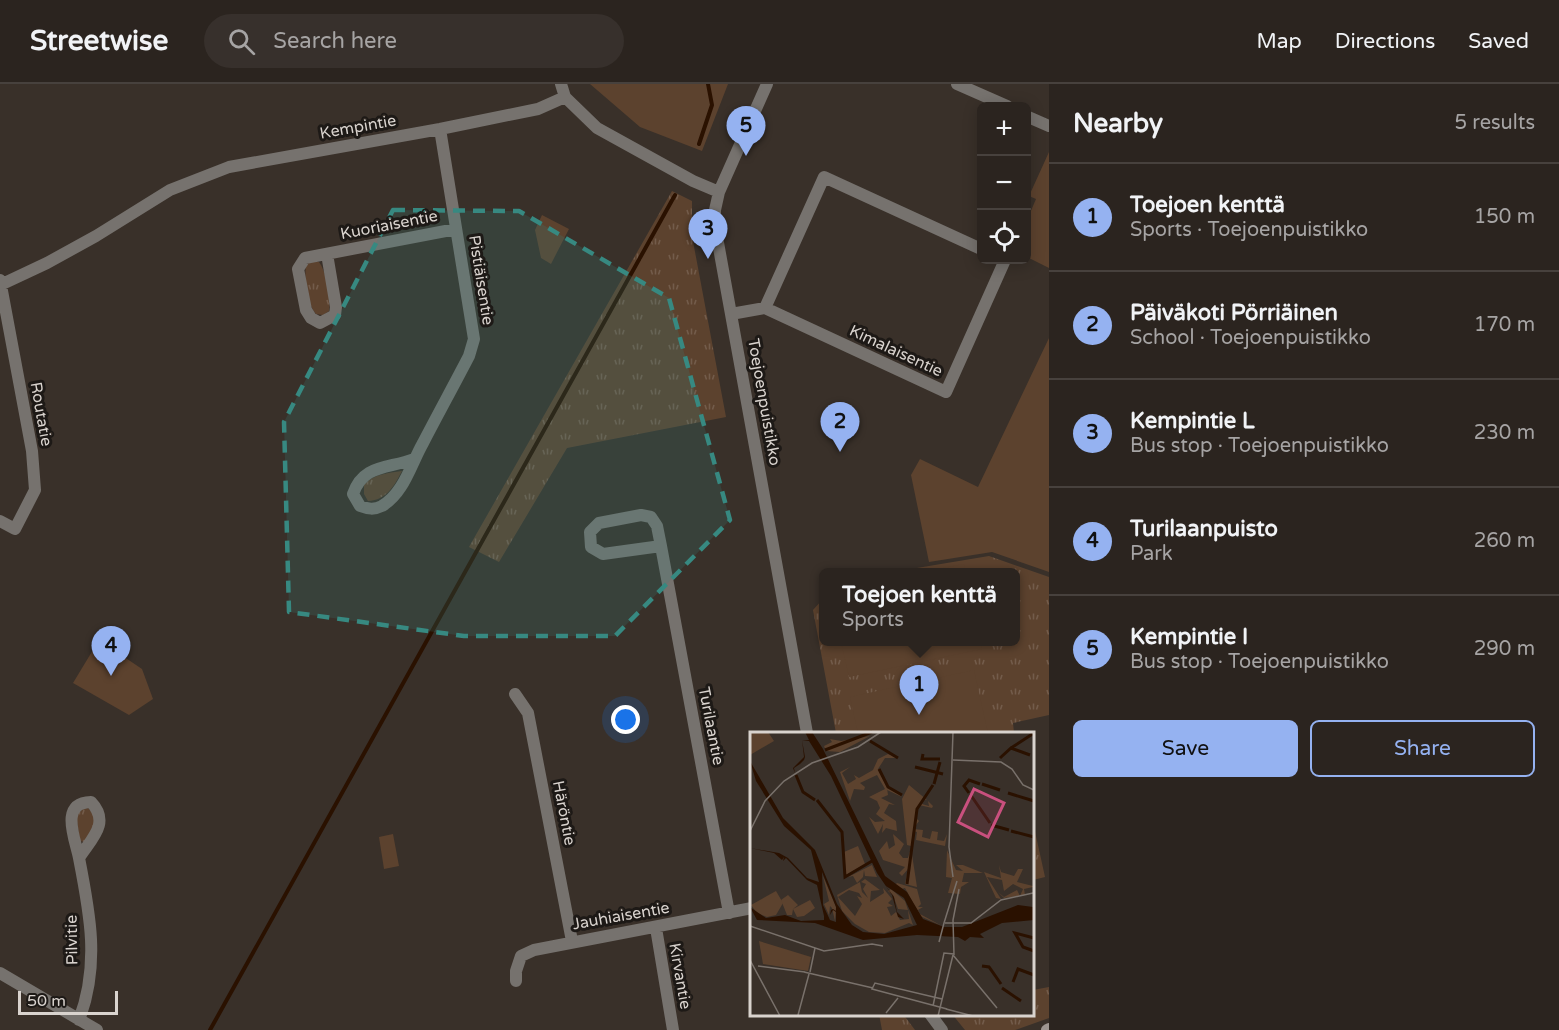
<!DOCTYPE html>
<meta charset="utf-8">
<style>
body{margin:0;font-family:"Varela Round",sans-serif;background:#37302c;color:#f1f3f6}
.controls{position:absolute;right:18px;top:18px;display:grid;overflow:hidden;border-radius:9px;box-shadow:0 3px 15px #0003}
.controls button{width:54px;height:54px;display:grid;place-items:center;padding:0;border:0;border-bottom:2px solid #47413d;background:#2b241f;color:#f1f3f6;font:30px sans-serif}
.scale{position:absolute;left:18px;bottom:15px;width:100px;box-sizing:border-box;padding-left:6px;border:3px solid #d9d3ce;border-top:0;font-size:16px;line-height:21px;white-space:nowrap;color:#d9d3ce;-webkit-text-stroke:4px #1d1916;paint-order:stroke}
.you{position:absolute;left:626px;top:636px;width:21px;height:21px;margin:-15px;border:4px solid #fff;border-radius:50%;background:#1a73e8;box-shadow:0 0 0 9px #1a73e833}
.badge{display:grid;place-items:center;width:39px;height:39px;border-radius:50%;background:#95b2f1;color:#111;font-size:20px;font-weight:700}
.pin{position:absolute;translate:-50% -50px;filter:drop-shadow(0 2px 3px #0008)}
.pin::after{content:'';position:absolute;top:32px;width:21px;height:18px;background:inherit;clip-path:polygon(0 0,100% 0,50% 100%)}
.popup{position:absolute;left:819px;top:484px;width:201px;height:78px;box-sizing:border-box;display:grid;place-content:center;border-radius:9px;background:#2b241f;filter:drop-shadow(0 2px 4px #0005);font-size:20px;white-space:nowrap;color:#a6a4a4}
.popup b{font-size:22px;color:#f1f3f6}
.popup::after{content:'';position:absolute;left:50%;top:100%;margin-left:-12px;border:12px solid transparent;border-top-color:#2b241f}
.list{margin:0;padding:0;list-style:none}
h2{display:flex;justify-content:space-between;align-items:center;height:78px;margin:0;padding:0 24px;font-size:26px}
h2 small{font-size:20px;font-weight:400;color:#a6a4a4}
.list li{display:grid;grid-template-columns:39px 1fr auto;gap:18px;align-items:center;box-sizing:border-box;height:108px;padding:0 24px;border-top:2px solid #47413d}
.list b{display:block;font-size:22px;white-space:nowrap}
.list p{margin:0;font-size:20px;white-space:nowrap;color:#a6a4a4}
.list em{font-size:20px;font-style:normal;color:#a6a4a4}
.actions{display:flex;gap:12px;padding:18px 24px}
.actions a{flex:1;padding:14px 0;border:2px solid #95b2f1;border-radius:9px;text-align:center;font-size:21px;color:#95b2f1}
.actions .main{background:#95b2f1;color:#111}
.icon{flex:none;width:33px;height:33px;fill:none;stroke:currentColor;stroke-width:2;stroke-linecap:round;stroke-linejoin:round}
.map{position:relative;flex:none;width:1049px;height:946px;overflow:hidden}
header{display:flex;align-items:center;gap:36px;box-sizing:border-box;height:84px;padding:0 30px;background:#2b241f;border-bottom:2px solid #47413d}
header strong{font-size:28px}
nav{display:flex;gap:33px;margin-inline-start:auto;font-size:21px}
.search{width:420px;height:54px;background:#37302c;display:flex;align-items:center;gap:15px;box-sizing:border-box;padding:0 21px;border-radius:33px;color:#a6a4a4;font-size:22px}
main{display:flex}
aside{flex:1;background:#2b241f}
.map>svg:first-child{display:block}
.grass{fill:url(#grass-tufts)}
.park{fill:#5c422e}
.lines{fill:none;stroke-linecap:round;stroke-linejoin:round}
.stream{stroke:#2a1100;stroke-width:4}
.street{stroke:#76726e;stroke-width:12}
.secondary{stroke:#9d9590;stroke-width:12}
.marked{fill:#378981;fill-opacity:0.2;stroke:#378981;stroke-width:4.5;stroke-dasharray:12 8;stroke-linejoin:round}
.labels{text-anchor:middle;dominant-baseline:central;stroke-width:6;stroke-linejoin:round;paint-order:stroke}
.street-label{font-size:16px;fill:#d9d3ce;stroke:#1d1916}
.inset-river{fill:none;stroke:#2a1100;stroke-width:3}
.inset-road{fill:none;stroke:#79716b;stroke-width:1.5}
.view{fill:#c9507e;fill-opacity:0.15;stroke:#c9507e;stroke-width:3}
.inset-edge{fill:none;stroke:#d9d3ce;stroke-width:3}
</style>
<header>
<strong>Streetwise</strong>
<div class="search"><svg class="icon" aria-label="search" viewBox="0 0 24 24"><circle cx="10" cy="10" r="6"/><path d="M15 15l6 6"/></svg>Search here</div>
<nav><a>Map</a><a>Directions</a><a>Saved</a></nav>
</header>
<main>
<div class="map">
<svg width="1049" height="946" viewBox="0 0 1049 946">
<defs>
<pattern id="grass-tufts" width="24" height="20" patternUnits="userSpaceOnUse" patternTransform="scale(1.5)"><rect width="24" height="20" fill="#5c422e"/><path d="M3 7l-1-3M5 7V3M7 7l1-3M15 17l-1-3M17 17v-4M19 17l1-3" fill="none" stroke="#735c4b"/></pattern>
</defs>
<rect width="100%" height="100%" fill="#393029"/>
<!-- grass -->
<path class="grass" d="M672,107L692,117V152L726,333L567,364L499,478L469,463Z
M312,177L319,178C327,189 331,214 329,227L323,231L316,230C307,220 304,195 306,181Z
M402,387C394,402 387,416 368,417L364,410V401C373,390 388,389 402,387Z
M989,472L1049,493V631L1013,639L1014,649H836L813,526L823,515V558H1015V488H893Z
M88,724L96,733V740L84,758L80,757L76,731L83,725Z
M1032,734L1045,793L1033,796H1032Z
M1049,903V934L1015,946H965L952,930H1032L1033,906Z
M879,930H903L915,946H882Z"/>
<!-- park -->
<path class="park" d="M590,0H728L702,67L640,43Z
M1049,68V184L1027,173V136L1036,115L1029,112Z
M542,131L569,145L551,180L541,174L535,146Z
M1049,254V488L992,468L929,478L911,391L920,375L978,403Z
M964,480L965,488H922Z
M99,556L142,585L153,615L129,631L73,599Z
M841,558H980L982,565L849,593Z
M974,586L988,649H858L850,613Z
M393,750L399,782L384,785L379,753Z"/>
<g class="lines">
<!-- stream -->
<path class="stream" d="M699,60L712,21L708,0
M210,946L675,111"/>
<!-- street -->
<path class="street" d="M561,0L565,13L597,44L693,97L719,108
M767,0L719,108L715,126V142L807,649
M957,0L1007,22
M1026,32L1049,42
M327,170L336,223L335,231L320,239L311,234L306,226L298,185L305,174L456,145
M0,196L32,367L35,406L15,445L0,437
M0,201L47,179L96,152L170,106L229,83L440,45L538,25L565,13
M765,224L824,93L981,165
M731,230L765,224L946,308L1005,176H1003
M414,375C388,385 363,380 353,410L360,422C368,425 374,426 382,422C404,409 411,380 423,359C438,330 454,301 469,272L474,255L440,45
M661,462L603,470L591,463L590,448L599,439L641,431L651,433L657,442L661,462L729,829
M515,610L528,629L572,857
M79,774C75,754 59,719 91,718C111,739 91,755 79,774C90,830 100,881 79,936
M656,844L673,946
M0,889L97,946
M516,897V887L521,872L534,866L752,824
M930,930L942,946"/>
<!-- secondary -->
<path class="secondary" d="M1047,946L1049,945"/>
</g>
<!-- marked area -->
<path class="marked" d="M393,126L519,127L669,214L730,436L615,552H464L289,528L284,338Z"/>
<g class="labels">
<!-- street labels -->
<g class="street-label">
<text transform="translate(358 43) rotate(-10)">Kempintie</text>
<text transform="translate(389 141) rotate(-11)">Kuoriaisentie</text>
<text transform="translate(481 196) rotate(81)">Pistiäisentie</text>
<text transform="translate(896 267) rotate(25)">Kimalaisentie</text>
<text transform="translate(764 318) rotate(80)">Toejoenpuistikko</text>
<text transform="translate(41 330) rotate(80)">Routatie</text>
<text transform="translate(711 642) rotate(79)">Turilaantie</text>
<text transform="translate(564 729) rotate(79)">Häröntie</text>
<text transform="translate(621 832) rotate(-10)">Jauhiaisentie</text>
<text transform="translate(72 856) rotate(-91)">Pilvitie</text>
<text transform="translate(680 892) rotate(80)">Kirvantie</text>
</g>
</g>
<!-- overview -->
<g transform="translate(750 648)">
<rect width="284" height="284" fill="#393029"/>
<path d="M0,0H18L24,9L0,23ZM197,118L206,138L213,139L206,133H213L233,141H214L212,150H219L211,155L210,162L198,161L202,146L196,145ZM122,133L127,145L115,144L114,138L113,145L107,151L103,144L98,145ZM249,133L251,140L264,144L268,137H273L267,150L283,154L284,155V159L283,155L274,157L275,163L254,166L248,160L254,165L267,158L270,164L273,157L263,152L254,159L252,148L237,145L251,167L246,166L234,140L251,146ZM115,147L130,158L121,159L120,170L134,161L133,156L142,167L138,171L143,174L137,175L141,184L146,180L150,188L159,187L158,178L148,177L143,163L138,159L141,157L155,169L163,193L159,191L135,201L119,200L105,192L92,179L87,163L110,150L112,160L118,166L113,157L116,152L111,150ZM99,158L109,161L112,166L107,164L112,172L105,184L88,165ZM147,151L167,157L171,172L168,175H173L168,178L170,182L192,194L170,184L155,156L151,157L145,153Z" fill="#5c422e" fill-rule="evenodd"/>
<path d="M120,4L90,20L76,19L74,14L82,10L80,7L91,9ZM138,22L147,26H135L128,37L138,54L152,65L135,57L127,43L110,51L115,55L114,58L104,57L100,69L90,40L100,35L92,41L98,52L106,47L104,43L109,46L123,38L128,27ZM73,144L86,175L85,189L82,176L80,174L79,183L74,172L79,169Z" fill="#5c422e"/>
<path d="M26,159L33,171L26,183L17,185L7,181L1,173Z" fill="#5c422e"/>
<path d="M9,209L61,225L58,239L13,232Z" fill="#5c422e"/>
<path d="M159,53L177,68L173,67L172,72L179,74L178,69L183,74L182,76L169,73L165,85L169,89L163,97L173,98L172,105L180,107L182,99L188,100L187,108L194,109L197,102L195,114L166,108L167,100L163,99L161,114L157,113L152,67ZM137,56L138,63L131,66L145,73L139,72L134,81L146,89L147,99L136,96L132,101L133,92L128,102L119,85L125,90L135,89L126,82L130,76L127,69L119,65ZM143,102L154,112L149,121L153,126H158L161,116L167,155L155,152L158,137L152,144L149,141L155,135L133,128L129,119L137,109L139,117L145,113ZM108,114L115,132L96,143L94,120Z" fill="#5c422e"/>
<path d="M38,163L48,173L43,177L60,168L65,176L54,184L47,185L43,177L42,183H37L31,168Z" fill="#5c422e"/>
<path d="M55,0H62L73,17L135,144L157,160L173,187L194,195H212L268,173L283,175L284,188L252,191L230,202L234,206L220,205L215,209L208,205L167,203L113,208L65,191L7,188L0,175L16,186L35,183L51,189L74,188V184L67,153L57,148L36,126L33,129L34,125L32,128L24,121L0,116L29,121L38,126L57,146L69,150L61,118L34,94L6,49L0,29L33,86L65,118L87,172L102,193L113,200L134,202L167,193L154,166L136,154L144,165L147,180L154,187L148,185L142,163L127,141L81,44L59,9L52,8L55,25L54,28L50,32L44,36L45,41L43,36L54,25L52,8H59ZM72,140L86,175V179L83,177L81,178L80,183L83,178L86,180V190L80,188L73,173Z" fill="#2a1100" fill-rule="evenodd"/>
<path class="inset-river" d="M120,9L148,26M261,16L284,1M75,18L122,0M173,22L172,27H190M250,26L261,16L280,23M165,35L193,42M129,37L138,55L152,63M46,43L53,60L65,68M184,52L190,30M232,52L250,58M219,61L214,54L219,48L230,52M258,61L284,69M220,62L240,91M67,68L92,100L95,145L122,129M241,93L259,98M261,99L284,105M157,152L167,77L183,53M284,206L265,201L273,215L284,219M232,234L239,235L251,252M263,250L268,237L284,243M252,256L271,269"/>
<path class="inset-road" d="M203,0L199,115L203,145M203,28L251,30L262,37L273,53L284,58M0,99L15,69L34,49L62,31L108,15L131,0M194,191L207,149M195,191H221L251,168L283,161M0,194L74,219L122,212L133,214M189,210L194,191M203,223L247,276M204,223L203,188L209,157M0,228L30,284M8,234L55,240M54,240L123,256M60,240L65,216M192,267L125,251L122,257L197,277M183,274L194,221L204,222M196,277L223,284M136,281L148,266M48,283L59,242M188,284L203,223"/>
<path class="view" d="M224,57L254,71L238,105L208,90Z"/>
<rect width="284" height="284" class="inset-edge"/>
</g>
</svg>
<div class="controls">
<button>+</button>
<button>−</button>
<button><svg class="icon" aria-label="locate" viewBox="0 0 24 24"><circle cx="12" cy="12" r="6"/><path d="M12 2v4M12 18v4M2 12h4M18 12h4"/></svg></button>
</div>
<div class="scale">50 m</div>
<div class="you"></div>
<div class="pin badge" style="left:919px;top:631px">1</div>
<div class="popup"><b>Toejoen kenttä</b>Sports</div>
<div class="pin badge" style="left:840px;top:368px">2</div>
<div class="pin badge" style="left:708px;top:175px">3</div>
<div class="pin badge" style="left:111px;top:592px">4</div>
<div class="pin badge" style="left:746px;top:72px">5</div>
</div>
<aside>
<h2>Nearby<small>5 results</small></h2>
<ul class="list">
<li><span class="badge">1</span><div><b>Toejoen kenttä</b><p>Sports · Toejoenpuistikko</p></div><em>150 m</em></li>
<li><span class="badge">2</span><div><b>Päiväkoti Pörriäinen</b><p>School · Toejoenpuistikko</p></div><em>170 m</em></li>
<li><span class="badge">3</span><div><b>Kempintie L</b><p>Bus stop · Toejoenpuistikko</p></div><em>230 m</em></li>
<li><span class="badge">4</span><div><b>Turilaanpuisto</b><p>Park</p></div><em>260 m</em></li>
<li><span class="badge">5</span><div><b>Kempintie I</b><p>Bus stop · Toejoenpuistikko</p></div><em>290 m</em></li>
</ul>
<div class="actions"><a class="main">Save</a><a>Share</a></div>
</aside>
</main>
